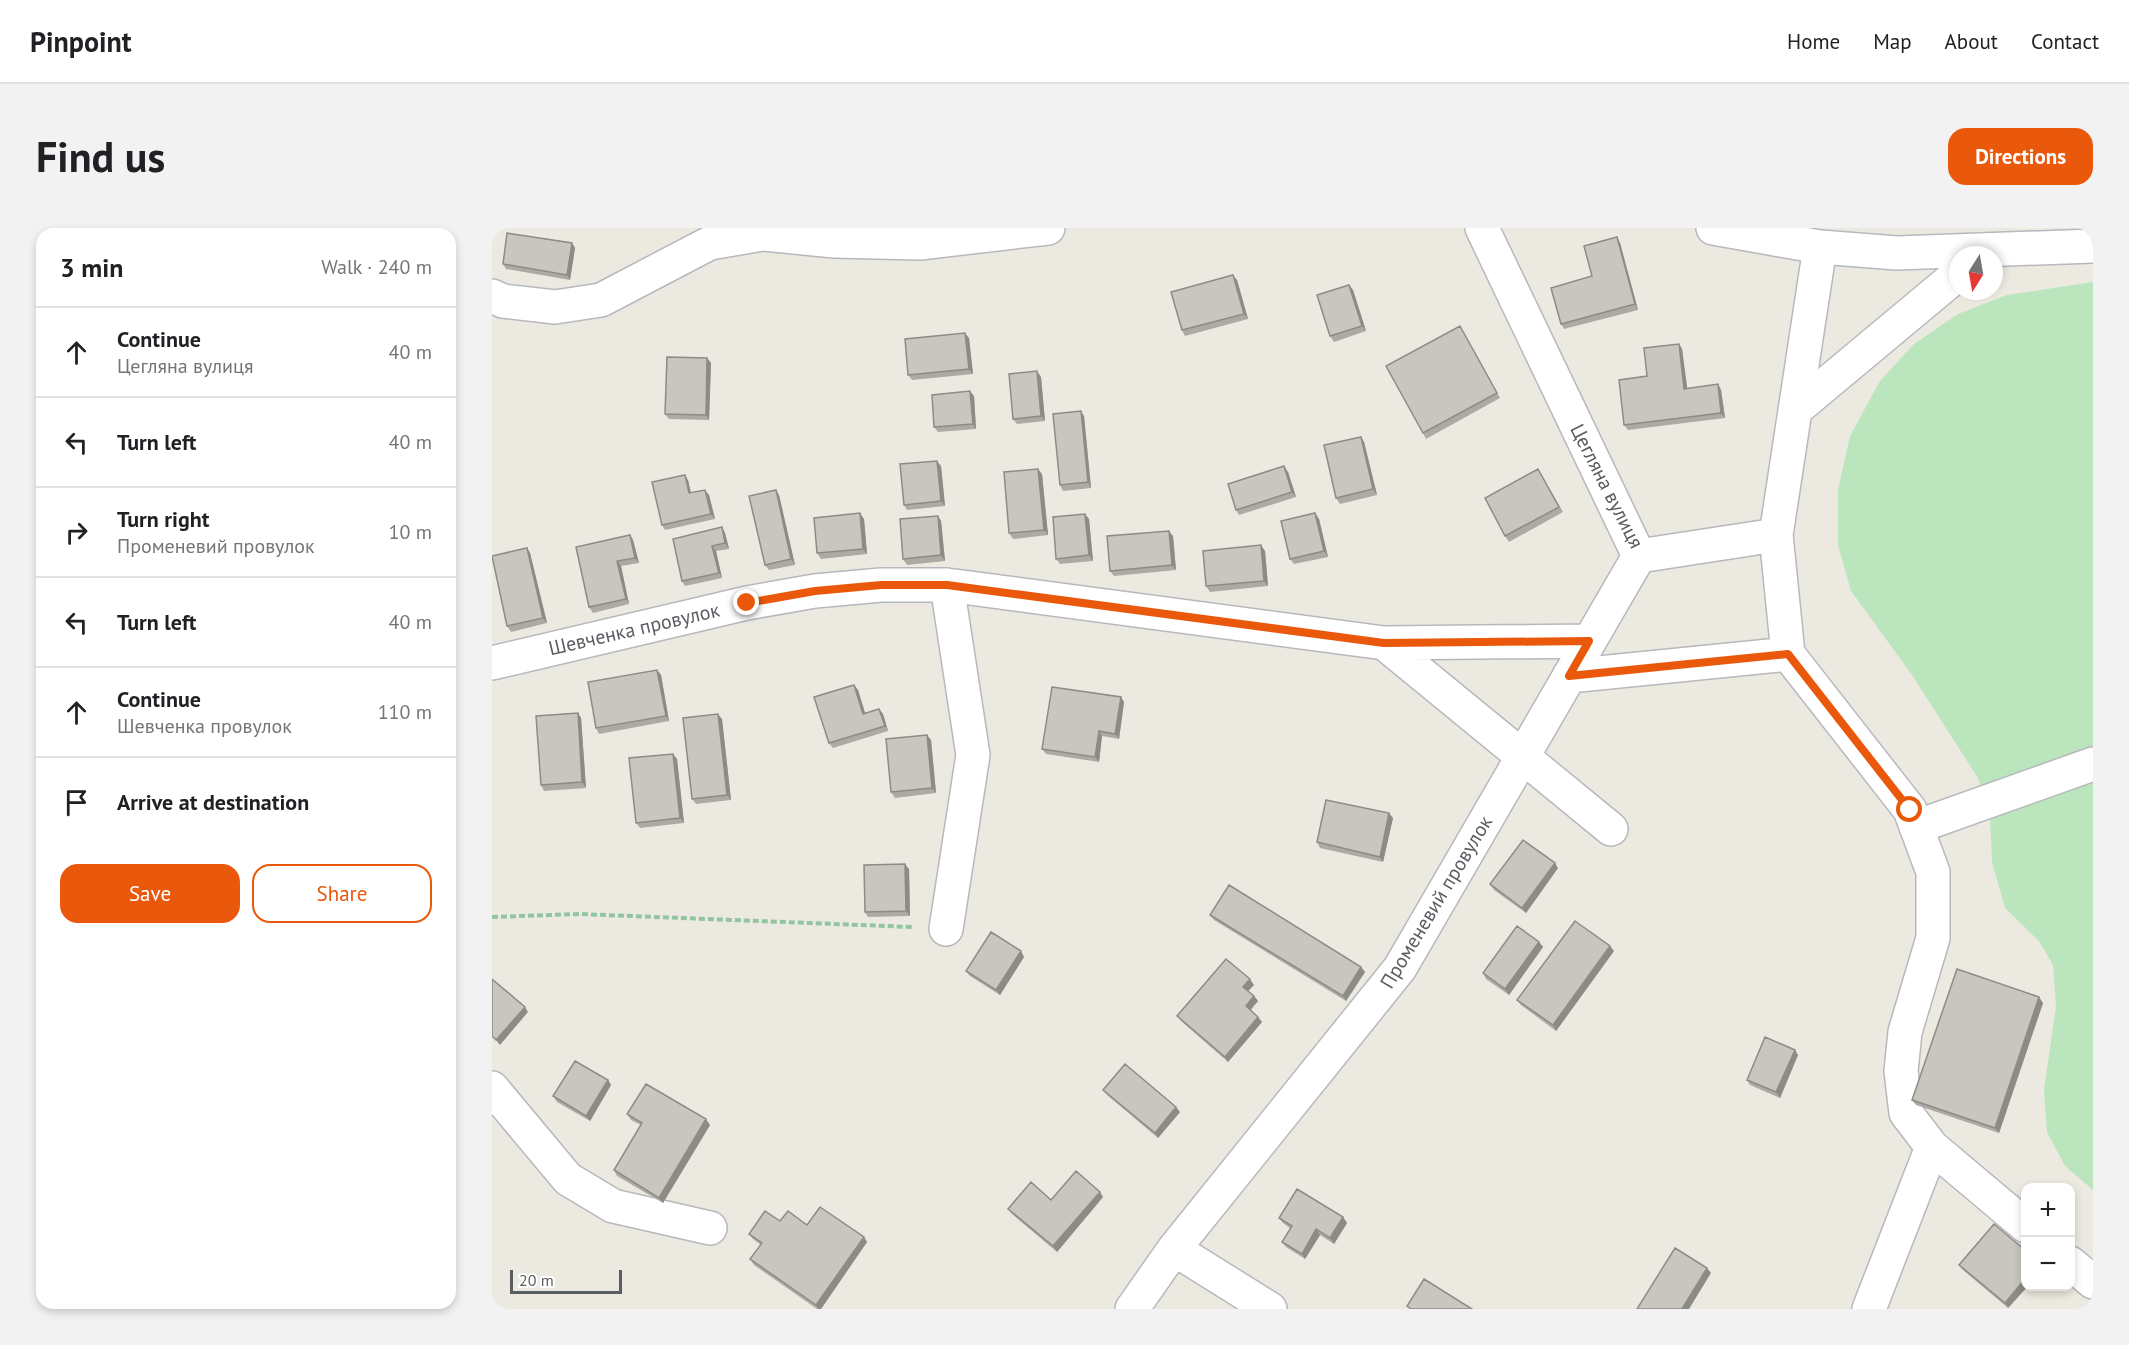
<!DOCTYPE html>
<meta charset="utf-8">
<style>
body{margin:0;font-family:"PT Sans",sans-serif;background:#f2f2f2;color:#202124}
.controls{position:absolute;right:18px;bottom:18px;display:grid;overflow:hidden;border-radius:12px;box-shadow:0 3px 9px #0003}
.controls button{width:54px;height:54px;display:grid;place-items:center;padding:0;border:0;border-bottom:2px solid #e0e0e0;background:#fff;color:#202124;font:30px sans-serif}
.compass{position:absolute;left:1457px;top:18px;width:54px;height:54px;border-radius:50%;background:#fff;box-shadow:0 3px 9px #0003;rotate:191deg}
.scale{position:absolute;left:18px;bottom:15px;width:112px;box-sizing:border-box;padding-left:6px;border:3px solid #595c61;border-top:0;font-size:16px;line-height:21px;white-space:nowrap;color:#595c61;-webkit-text-stroke:4px #fff;paint-order:stroke}
.stop{position:absolute;width:18px;height:18px;margin:-14px;border:4px solid #ea580c;border-radius:50%;background:#fff}
.stop.end{background:#ea580c;border-color:#fff;box-shadow:0 2px 6px #0008}
.list{margin:0;padding:0;list-style:none}
h2{display:flex;justify-content:space-between;align-items:center;height:78px;margin:0;padding:0 24px;font-size:26px}
h2 small{font-size:20px;font-weight:400;color:#757577}
.list li{display:grid;grid-template-columns:39px 1fr auto;gap:18px;align-items:center;box-sizing:border-box;height:90px;padding:0 24px;border-top:2px solid #e0e0e0}
.list b{display:block;font-size:22px;white-space:nowrap}
.list p{margin:0;font-size:20px;white-space:nowrap;color:#757577}
.list em{font-size:20px;font-style:normal;color:#757577}
.actions{display:flex;gap:12px;padding:18px 24px}
.actions a{flex:1;padding:14px 0;border:2px solid #ea580c;border-radius:18px;text-align:center;font-size:21px;color:#ea580c}
.actions .main{background:#ea580c;color:#fff}
.icon{flex:none;width:33px;height:33px;fill:none;stroke:currentColor;stroke-width:2;stroke-linecap:round;stroke-linejoin:round}
.map{position:relative;flex:none;width:1601px;height:1081px;overflow:hidden;border-radius:18px}
header{display:flex;align-items:center;gap:36px;box-sizing:border-box;height:84px;padding:0 30px;background:#fff;border-bottom:2px solid #e0e0e0}
header strong{font-size:28px}
nav{display:flex;gap:33px;margin-inline-start:auto;font-size:21px}
.intro{display:flex;align-items:center;justify-content:space-between;box-sizing:border-box;height:144px;padding:0 36px}
h1{margin:0;font-size:42px}
.button{padding:15px 27px;border-radius:18px;background:#ea580c;color:#fff;font-size:21px;font-weight:700}
main{display:flex;gap:36px;padding:0 36px}
aside{flex:1;background:#fff;border-radius:18px;box-shadow:0 3px 9px #0003}
.map>svg:first-child{display:block}
.green{fill:#bbe5bc}
.lines{fill:none;stroke-linecap:round;stroke-linejoin:round}
.minor-casing{stroke:#b6b8bd;stroke-width:36}
.path{stroke:#92c4a2;stroke-width:4;stroke-dasharray:6 3;stroke-linecap:butt}
.minor{stroke:#fff;stroke-width:33}
.wall{fill:#adaaa4}
.shaded-wall{fill:#8d8b86}
.building{fill:#c9c6bf;stroke:#8d8b86;stroke-width:1.5}
.route{stroke:#ea580c;stroke-width:8}
.labels{text-anchor:middle;dominant-baseline:central;stroke-width:5;stroke-linejoin:round;paint-order:stroke}
.street-label{font-size:20px;fill:#595c61;stroke:#fff}
</style>
<header>
<strong>Pinpoint</strong>
<nav><a>Home</a><a>Map</a><a>About</a><a>Contact</a></nav>
</header>
<div class="intro"><h1>Find us</h1><a class="button">Directions</a></div>
<main>
<aside>
<h2>3 min<small>Walk · 240 m</small></h2>
<ul class="list">
<li><svg class="icon" aria-label="ahead" viewBox="0 0 24 24"><path d="M12 20V5M6 11l6-6 6 6"/></svg><div><b>Continue</b><p>Цегляна вулиця</p></div><em>40 m</em></li>
<li><svg class="icon" aria-label="left" viewBox="0 0 24 24"><path d="M17 20v-9H6M10 6l-5 5 5 5"/></svg><div><b>Turn left</b></div><em>40 m</em></li>
<li><svg class="icon" aria-label="right" viewBox="0 0 24 24"><path d="M7 20v-9h11M14 6l5 5-5 5"/></svg><div><b>Turn right</b><p>Променевий провулок</p></div><em>10 m</em></li>
<li><svg class="icon" aria-label="left" viewBox="0 0 24 24"><path d="M17 20v-9H6M10 6l-5 5 5 5"/></svg><div><b>Turn left</b></div><em>40 m</em></li>
<li><svg class="icon" aria-label="ahead" viewBox="0 0 24 24"><path d="M12 20V5M6 11l6-6 6 6"/></svg><div><b>Continue</b><p>Шевченка провулок</p></div><em>110 m</em></li>
<li><svg class="icon" aria-label="arrive" viewBox="0 0 24 24"><path d="M6 21V4h12l-3 4 3 4H6"/></svg><div><b>Arrive at destination</b></div></li>
</ul>
<div class="actions"><a class="main">Save</a><a>Share</a></div>
</aside>
<div class="map">
<svg width="1601" height="1081" viewBox="0 0 1601 1081">
<rect width="100%" height="100%" fill="#eceae0"/>
<!-- green -->
<path class="green" d="M1601,54V962L1573,938L1555,904L1552,862L1564,778L1561,737L1547,713L1513,680L1500,634L1498,589L1486,550L1420,447L1359,363L1346,317V262L1358,208L1388,153L1422,116L1466,86L1515,67Z"/>
<g class="lines">
<defs>
<path id="minor" d="M990,0L1147,328
M1221,0L1328,19L1405,25L1601,18
M1328,19L1284,307L1296,426L1418,582L1441,644V710L1413,804L1409,843L1414,885L1440,919L1534,998
M0,68L11,73L63,79L109,72L218,15L271,6L342,13L428,15L556,0
M1303,182L1466,46
M1147,328L1284,307
M892,415L1119,601
M0,435L255,375L323,363L389,357H455L892,415L1097,413
M1077,448L1296,426
M1424,599L1601,536
M454,701L481,527L455,357
M0,860L76,951L121,978L218,1000
M682,1021L778,1081
M1578,1035L1601,1054
M640,1081L682,1021L908,740L1147,328
M1377,1081L1440,919"/>
</defs>
<!-- minor casing -->
<use href="#minor" class="minor-casing"/>
<!-- path -->
<path class="path" d="M0,689L87,686L420,699"/>
<!-- minor -->
<use href="#minor" class="minor"/>
</g>
<!-- wall -->
<path class="wall" d="M1125,9L1128,15L1146,82L1072,101L1069,96L1100,48Z
M80,15L83,20L78,52L14,41L11,36Z
M745,52L756,91L693,108L690,102Z
M857,57L861,62L874,103L842,114L838,108Z
M968,98L1008,170L934,211L931,205Z
M477,110L481,146L420,152L416,147Z
M1187,116L1190,121L1195,160L1226,156L1229,162L1233,190L1136,202L1132,197L1155,148Z
M215,130L219,135L217,192L177,191L173,186Z
M549,149L553,193L525,196L521,191Z
M482,168L484,201L446,204L442,199Z
M592,188L599,260L571,263L568,257Z
M869,209L872,214L885,267L848,276L844,270Z
M449,238L453,278L415,282L412,277Z
M796,244L804,269L747,287L744,282Z
M550,246L556,307L521,311L517,305Z
M1049,246L1071,284L1017,314L1013,308Z
M196,252L199,265L217,267L223,291L173,302L170,297Z
M287,267L303,337L277,342L273,337Z
M446,288L449,293L453,333L415,337L411,331Z
M372,291L375,326L329,331L325,325Z
M597,291L601,333L568,336L564,331Z
M827,291L836,329L802,336L798,331Z
M230,299L233,305L237,321L224,323L230,350L193,358L190,353Z
M138,307L141,312L147,335L129,338L137,376L101,385L97,379Z
M681,308L684,342L622,348L618,343Z
M35,320L38,325L55,395L19,404L15,398Z
M773,323L776,358L718,364L714,358Z
M165,442L169,447L177,493L107,506L104,500Z
M362,457L366,462L373,486L387,481L391,486L396,503L341,520L337,515Z
M632,474L627,511L610,508L607,534L554,526L550,521Z
M86,485L89,490L94,560L52,563L49,557Z
M230,491L239,572L204,576L200,571Z
M435,507L439,512L444,565L403,570L399,564Z
M181,526L185,531L192,595L148,600L144,595Z
M901,590L891,634L828,620L825,614Z
M1066,640L1034,685L1002,662L998,656Z
M417,641L418,688L376,689L373,684Z
M718,687L869,739L873,744L854,773L722,692Z
M1047,714L1051,719L1017,767L994,751L991,745Z
M1122,723L1064,803L1029,777L1025,772Z
M532,729L508,767L478,748L474,743Z
M762,757L756,763L762,768L766,773L759,782L766,789L770,794L736,834L689,793L685,788Z
M1551,775L1507,905L1424,877L1420,872Z
M1306,827L1288,870L1258,857L1255,852Z
M116,852L119,857L98,893L65,874L61,868Z
M611,862L688,884L666,910L615,867Z
M135,886L218,897L171,975L125,948L122,942L149,897L139,892Z
M611,969L565,1024L520,986L516,981L559,972Z
M851,989L855,995L842,1016L828,1007L813,1031L794,1019L790,1014L799,1001L791,995L787,990Z
M288,993L315,997L372,1009L375,1014L329,1081H325L262,1037L258,1031L269,1017L261,1011L257,1006Z
M1467,1037L1533,1059H1535L1516,1080L1471,1042Z"/>
<!-- shaded-wall -->
<path class="shaded-wall" d="M1125,9L1128,15L1146,82L1143,76Z
M80,15L83,20L78,52L75,47Z
M741,47L745,52L756,91L752,86Z
M857,57L861,62L874,103L870,98Z
M473,105L477,110L481,146L477,141Z
M1187,116L1190,121L1196,166L1192,161Z
M215,130L219,135L217,192L214,187Z
M545,143L549,149L553,193L549,188Z
M1226,156L1229,162L1233,190L1229,185Z
M478,163L482,168L484,201L481,196Z
M589,183L592,188L599,260L596,254Z
M869,209L872,214L885,267L881,261Z
M445,233L449,238L453,278L449,273Z
M792,238L796,244L804,269L800,264Z
M546,241L550,246L556,307L552,302Z
M193,247L196,252L200,271L197,265Z
M213,262L217,267L223,291L219,286Z
M284,262L287,267L303,337L299,331Z
M368,285L372,291L375,326L371,321Z
M823,285L827,291L836,329L832,323Z
M593,286L597,291L601,333L597,327Z
M446,288L449,293L453,333L449,327Z
M230,299L233,305L237,321L233,315Z
M677,303L681,308L684,342L680,337Z
M138,307L141,312L147,335L143,330Z
M769,317L773,323L776,358L772,353Z
M220,318L224,323L230,350L227,345Z
M35,320L38,325L55,395L51,390Z
M125,333L129,338L137,376L134,371Z
M165,442L169,447L177,493L174,488Z
M362,457L366,462L375,491L371,486Z
M629,469L632,474L627,511L623,506Z
M387,481L391,486L396,503L393,498Z
M86,485L89,490L94,560L90,554Z
M226,486L230,491L239,572L235,567Z
M607,503L610,508L607,534L603,529Z
M435,507L439,512L444,565L440,560Z
M181,526L185,531L192,595L188,590Z
M897,585L901,590L891,634L888,629Z
M1063,635L1066,640L1034,685L1030,680Z
M413,636L417,641L418,688L414,683Z
M1047,714L1051,719L1017,767L1013,761Z
M1118,718L1122,723L1064,803L1061,797Z
M529,723L532,729L508,767L504,762Z
M869,739L873,744L854,773L851,768Z
M758,751L762,757L755,764L751,759Z
M762,768L766,773L757,783L754,778Z
M1547,769L1551,775L1507,905L1503,900Z
M33,779L36,784L8,817L4,812Z
M766,789L770,794L736,834L733,829Z
M1303,822L1306,827L1288,870L1284,864Z
M116,852L119,857L98,893L94,888Z
M684,879L688,884L666,910L663,905Z
M214,891L218,897L171,975L167,970Z
M608,964L611,969L565,1024L561,1018Z
M851,989L855,995L842,1016L838,1010Z
M824,1001L828,1007L813,1031L810,1026Z
M372,1009L375,1014L329,1081H326L324,1077Z
M1215,1040L1219,1045L1197,1081H1190Z
M1533,1051V1059H1535L1516,1080L1513,1075Z"/>
<!-- building -->
<path class="building" d="M15,5L80,15L75,47L11,36Z
M1125,9L1143,76L1069,96L1059,60L1100,48L1092,18Z
M741,47L752,86L690,102L679,64Z
M857,57L870,98L838,108L825,67Z
M968,98L1005,165L931,205L894,138Z
M473,105L477,141L416,147L413,111Z
M1187,116L1192,161L1226,156L1229,185L1132,197L1127,152L1155,148L1152,120Z
M175,129L215,130L214,187L173,186Z
M545,143L549,188L521,191L517,146Z
M478,163L481,196L442,199L440,167Z
M589,183L596,254L568,257L561,186Z
M869,209L881,261L844,270L832,217Z
M445,233L449,273L412,277L408,236Z
M792,238L800,264L744,282L736,256Z
M546,241L552,302L517,305L512,244Z
M1046,241L1067,279L1013,308L993,270Z
M193,247L197,265L213,262L219,286L170,297L160,254Z
M284,262L299,331L273,337L257,268Z
M368,285L371,321L325,325L322,290Z
M823,285L832,323L798,331L789,293Z
M593,286L597,327L564,331L561,289Z
M446,288L449,327L411,331L408,291Z
M230,299L233,315L220,318L227,345L190,353L181,311Z
M677,303L680,337L618,343L615,308Z
M138,307L143,330L125,333L134,371L97,379L84,319Z
M769,317L772,353L714,358L711,323Z
M35,320L51,390L15,398L0,328Z
M165,442L174,488L104,500L96,454Z
M362,457L371,486L387,481L393,498L337,515L322,469Z
M560,459L629,469L623,506L607,503L603,529L550,521Z
M86,485L90,554L49,557L44,488Z
M226,486L235,567L200,571L191,490Z
M435,507L440,560L399,564L394,511Z
M181,526L188,590L144,595L137,530Z
M834,572L897,585L888,629L825,614Z
M1031,612L1063,635L1030,680L998,656Z
M413,636L414,683L373,684L372,637Z
M737,657L869,739L851,768L718,687Z
M1083,693L1118,718L1061,797L1025,772Z
M1025,698L1047,714L1013,761L991,745Z
M499,704L529,723L504,762L474,743Z
M734,731L758,751L751,759L762,768L754,778L766,789L733,829L685,788Z
M1465,741L1547,769L1503,900L1420,872Z
M0,751L33,779L4,812L0,808Z
M1273,809L1303,822L1284,864L1255,852Z
M83,833L116,852L94,888L61,868Z
M633,836L684,879L663,905L611,862Z
M154,856L214,891L167,970L122,942L150,895L135,886Z
M584,943L608,964L561,1018L516,981L539,954L559,972Z
M805,961L851,989L838,1010L824,1001L810,1026L790,1014L800,998L787,990Z
M328,979L372,1009L324,1077L258,1031L270,1015L257,1006L273,983L288,993L296,983L315,997Z
M1502,996L1533,1022V1051L1513,1075L1467,1037Z
M1183,1020L1215,1040L1190,1081H1145Z
M932,1051L980,1081H919L915,1078Z"/>
<g class="lines">
<!-- route -->
<path class="route" d="M255,375L323,363L389,357H455L892,415L1097,413L1077,448L1296,426L1418,582"/>
</g>
<g class="labels">
<!-- street labels -->
<g class="street-label">
<text transform="translate(1115 258) rotate(63)">Цегляна вулиця</text>
<text transform="translate(142 401) rotate(-13)">Шевченка провулок</text>
<text transform="translate(944 674) rotate(-59)">Променевий провулок</text>
</g>
</g>
</svg>
<div class="controls">
<button>+</button>
<button>−</button>
</div>
<svg class="compass" viewBox="-18 -18 36 36"><path d="M0-13l5 13h-10z" fill="#e53935"/><path d="M0 13l5-13h-10z" fill="#757577"/></svg>
<div class="scale">20 m</div>
<div class="stop" style="left:1418px;top:582px"></div>
<div class="stop end" style="left:255px;top:375px"></div>
</div>
</main>
